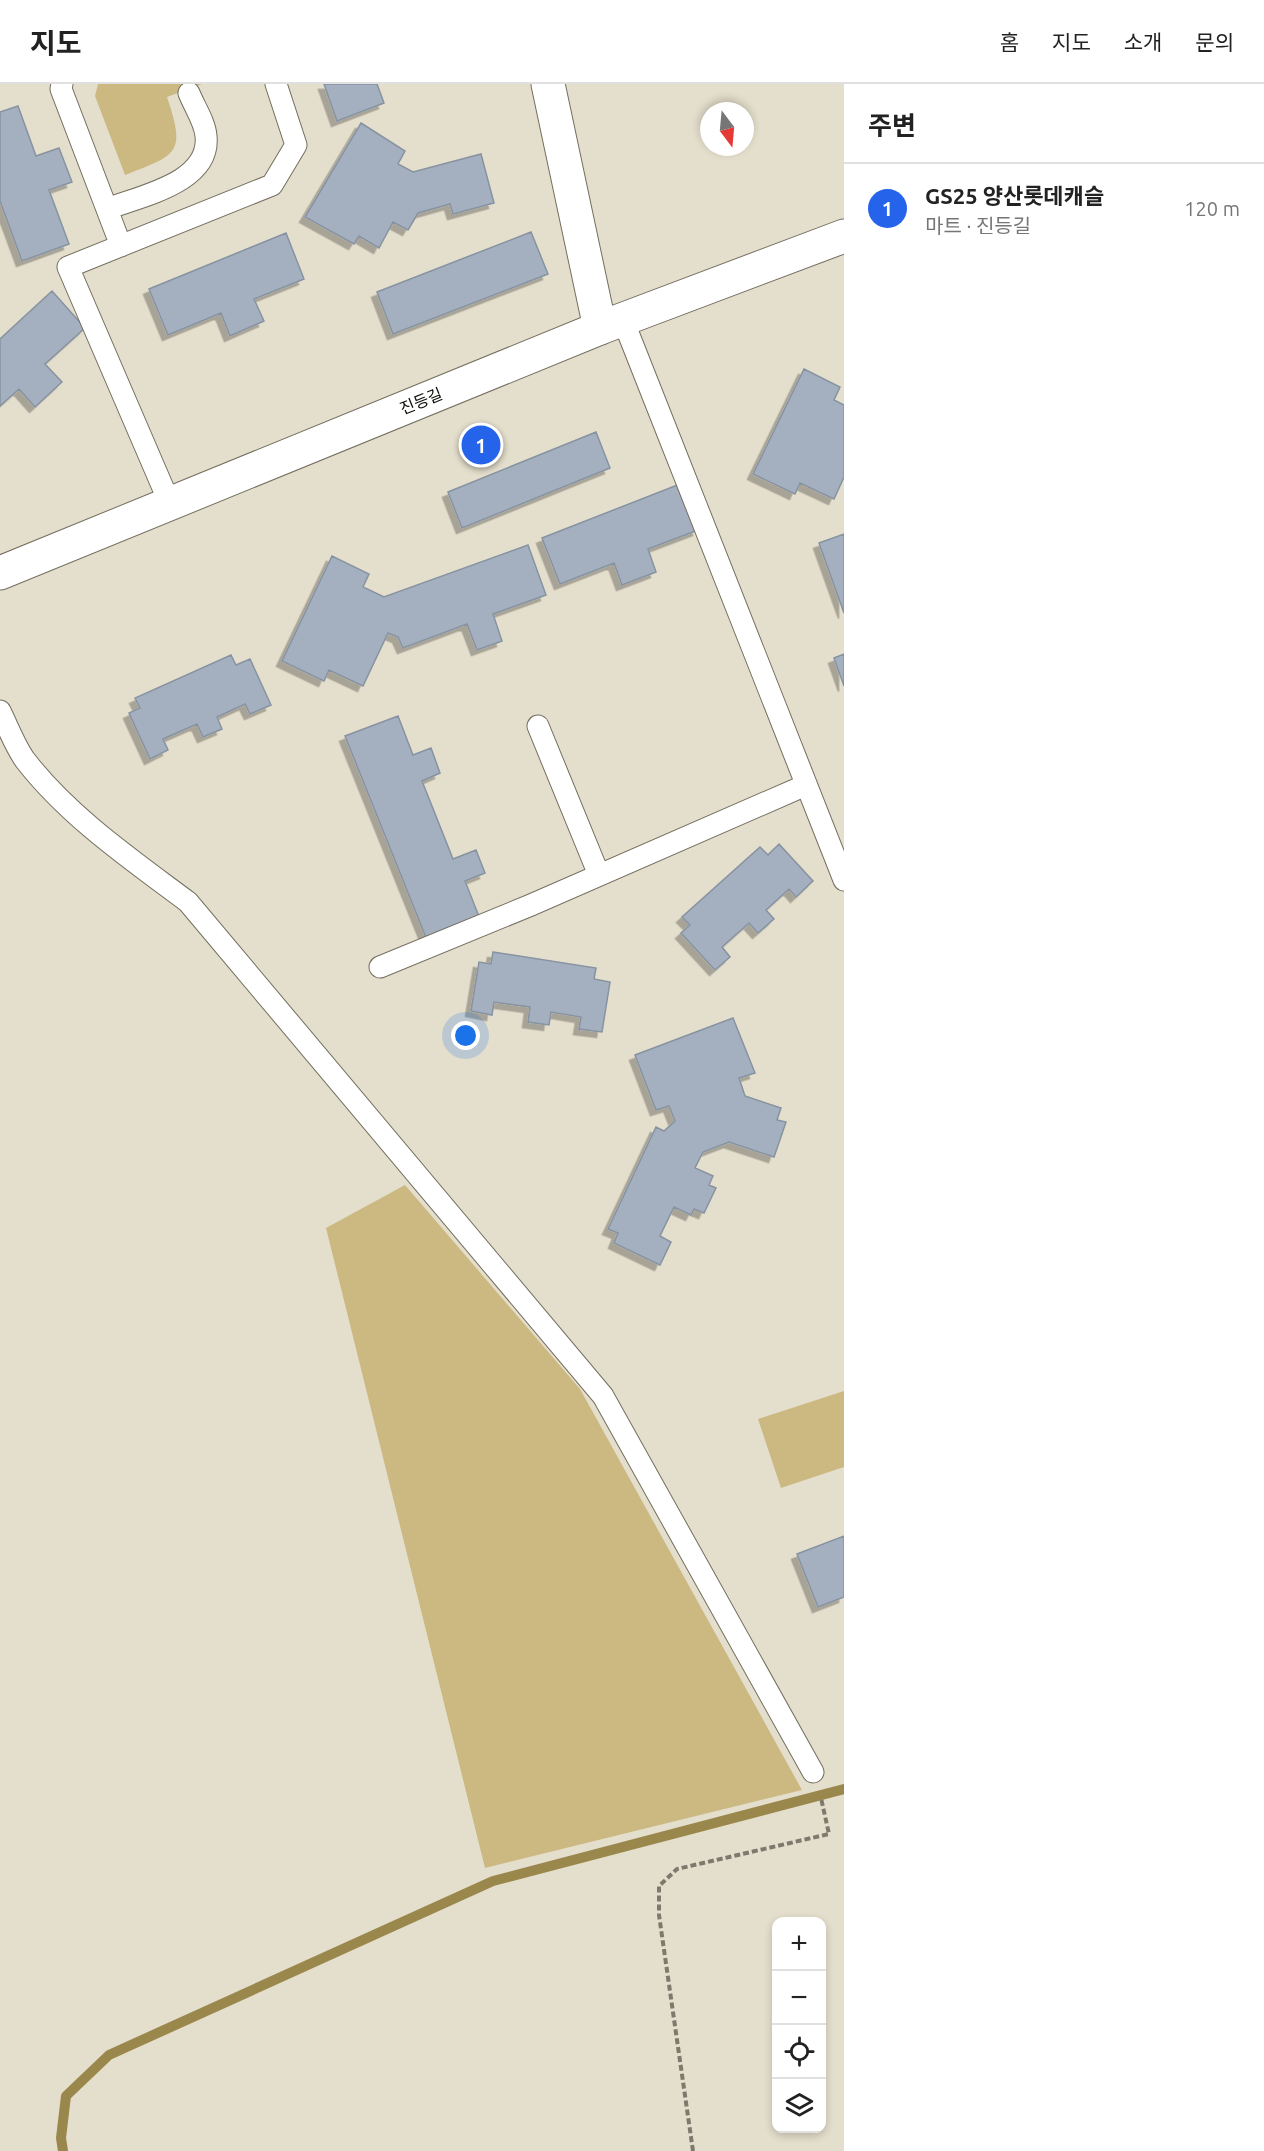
<!DOCTYPE html>
<html lang="ko">
<meta charset="utf-8">
<style>
body{margin:0;font-family:Ubuntu,"Noto Sans KR",sans-serif;background:#f6f6f6;color:#222}
.controls{position:absolute;right:18px;bottom:18px;display:grid;overflow:hidden;border-radius:12px;box-shadow:0 3px 9px #0003}
.controls button{width:54px;height:54px;display:grid;place-items:center;padding:0;border:0;border-bottom:2px solid #e0e0e0;background:#fff;color:#222;font:30px sans-serif}
.compass{position:absolute;left:700px;top:18px;width:54px;height:54px;border-radius:50%;background:#fff;box-shadow:0 3px 9px #0003;rotate:164deg}
.you{position:absolute;left:466px;top:952px;width:21px;height:21px;margin:-15px;border:4px solid #fff;border-radius:50%;background:#1a73e8;box-shadow:0 0 0 9px #1a73e833}
.badge{display:grid;place-items:center;width:39px;height:39px;border-radius:50%;background:#2563eb;color:#fff;font-size:20px;font-weight:700}
.pin{position:absolute;translate:-50% -50%;border:3px solid #fff;box-shadow:0 2px 6px #0006}
.list{margin:0;padding:0;list-style:none}
h2{display:flex;justify-content:space-between;align-items:center;height:78px;margin:0;padding:0 24px;font-size:26px}
h2 small{font-size:20px;font-weight:400;color:#767676}
.list li{display:grid;grid-template-columns:39px 1fr auto;gap:18px;align-items:center;box-sizing:border-box;height:90px;padding:0 24px;border-top:2px solid #e0e0e0}
.list b{display:block;font-size:22px;white-space:nowrap}
.list p{margin:0;font-size:20px;white-space:nowrap;color:#767676}
.list em{font-size:20px;font-style:normal;color:#767676}
.icon{flex:none;width:33px;height:33px;fill:none;stroke:currentColor;stroke-width:2;stroke-linecap:round;stroke-linejoin:round}
.map{position:relative;flex:none;width:844px;height:2067px;overflow:hidden}
header{display:flex;align-items:center;gap:36px;box-sizing:border-box;height:84px;padding:0 30px;background:#fff;border-bottom:2px solid #e0e0e0}
header strong{font-size:28px}
nav{display:flex;gap:33px;margin-inline-start:auto;font-size:21px}
main{display:flex}
aside{flex:1;background:#fff}
.map>svg:first-child{display:block}
.green{fill:#ccb982}
.lines{fill:none;stroke-linecap:round;stroke-linejoin:round}
.stream{stroke:#9a874c;stroke-width:10}
.building{fill:#a4b0bf;stroke:#8793a1;stroke-width:1.5;filter:url(#shadow)}
.service-casing{stroke:#736e5e;stroke-width:23}
.minor-casing{stroke:#736e5e;stroke-width:35}
.tertiary-casing{stroke:#736e5e;stroke-width:35}
.path{stroke:#7d796d;stroke-width:4;stroke-dasharray:6 3;stroke-linecap:butt}
.service{stroke:#fff;stroke-width:21}
.minor{stroke:#fff;stroke-width:33}
.tertiary{stroke:#fff;stroke-width:33}
.labels{text-anchor:middle;dominant-baseline:central;stroke-width:4.5;stroke-linejoin:round;paint-order:stroke}
.street-label{font-size:16px;fill:#0e0c06;stroke:#fff}
</style>
<header>
<strong>지도</strong>
<nav><a>홈</a><a>지도</a><a>소개</a><a>문의</a></nav>
</header>
<main>
<div class="map">
<svg width="844" height="2067" viewBox="0 0 844 2067">
<defs>
<filter id="shadow"><feDropShadow dx="-5.5" dy="5.5" stdDeviation="0" flood-color="#0004"/></filter>
</defs>
<rect width="100%" height="100%" fill="#e4decc"/>
<!-- green -->
<path class="green" d="M98,0H202L167,13C186,69 178,71 125,91L95,12Z
M405,1101L580,1305L802,1706L485,1784L326,1144Z
M844,1307V1383L781,1404L758,1335Z"/>
<g class="lines">
<!-- stream -->
<path class="stream" d="M63,2067L61,2054L66,2012L109,1971L493,1797L844,1705"/>
</g>
<!-- building -->
<path class="building" d="M324,0H377L384,19L337,37Z
M18,22L36,72L59,64L72,98L49,106L69,160L22,177L0,117V28Z
M361,39L405,67L398,80L413,88L481,70L494,119L453,130L450,120L418,129L408,146L393,138L379,164L359,152L354,160L305,133Z
M531,148L548,190L393,250L377,208Z
M286,149L304,195L254,215L264,237L230,252L221,229L168,251L149,205Z
M52,207L85,244L45,280L62,298L35,323L19,305L0,322V255Z
M804,285L840,303L834,316L844,321V393L834,415L800,399L795,410L753,390Z
M596,348L610,384L462,444L448,408Z
M680,400L698,446L648,465L656,488L622,501L614,479L560,500L542,454Z
M844,450V529L819,459Z
M528,461L546,511L493,530L502,557L477,566L467,540L403,564L398,553L388,549L363,602L329,586L324,597L282,577L332,472L369,490L363,503L384,513Z
M844,570V602L834,574Z
M231,571L236,581L250,575L271,621L250,630L245,620L217,633L222,645L203,653L197,640L163,655L168,666L150,675L129,629L140,624L135,614Z
M398,632L413,671L431,664L440,689L422,697L453,775L476,766L485,789L465,797L480,835L427,856L345,652Z
M779,760L813,797L796,813L789,805L766,826L774,835L758,849L749,839L722,863L730,873L715,886L681,849L690,841L682,833L760,763L768,771Z
M493,868L596,884L594,895L610,898L602,948L579,945L581,933L551,928L549,941L528,938L530,923L494,918L492,931L471,927L479,878L491,880Z
M733,934L755,989L739,994L745,1012L781,1024L777,1036L786,1038L774,1073L729,1058L703,1068L695,1084L713,1092L709,1101L716,1104L704,1129L694,1125L691,1131L674,1123L660,1152L671,1158L660,1181L614,1159L618,1149L608,1145L656,1043L664,1047L675,1037L669,1022L656,1026L635,971Z
M844,1452V1513L818,1523L797,1470Z"/>
<g class="lines">
<defs>
<path id="service" d="M62,0L61,5L121,162
M107,125C140,112 211,99 206,52C205,38 194,22 189,9
M623,236L844,796
M170,420L68,183L272,101L296,61L276,0
M0,627C8,643 15,662 25,676C69,733 132,776 188,818L603,1312L813,1688
M538,642L599,791
M380,883L531,821L806,701"/>
<path id="minor" d="M548,0L600,244"/>
<path id="tertiary" d="M0,489L600,244L844,152"/>
</defs>
<!-- service casing -->
<use href="#service" class="service-casing"/>
<!-- minor casing -->
<use href="#minor" class="minor-casing"/>
<!-- tertiary casing -->
<use href="#tertiary" class="tertiary-casing"/>
<!-- path -->
<path class="path" d="M693,2067L659,1831V1802L677,1785L829,1750L821,1714"/>
<!-- service -->
<use href="#service" class="service"/>
<!-- minor -->
<use href="#minor" class="minor"/>
<!-- tertiary -->
<use href="#tertiary" class="tertiary"/>
</g>
<g class="labels">
<!-- street labels -->
<g class="street-label">
<text transform="translate(421 317) rotate(-22)">진등길</text>
</g>
</g>
</svg>
<div class="controls">
<button>+</button>
<button>−</button>
<button><svg class="icon" aria-label="locate" viewBox="0 0 24 24"><circle cx="12" cy="12" r="6"/><path d="M12 2v4M12 18v4M2 12h4M18 12h4"/></svg></button>
<button><svg class="icon" aria-label="layers" viewBox="0 0 24 24"><path d="M12 4l9 5-9 5-9-5zM3 14l9 5 9-5"/></svg></button>
</div>
<svg class="compass" viewBox="-18 -18 36 36"><path d="M0-13l5 13h-10z" fill="#e53935"/><path d="M0 13l5-13h-10z" fill="#767676"/></svg>
<div class="you"></div>
<div class="pin badge" style="left:481px;top:361px">1</div>
</div>
<aside>
<h2>주변<small></small></h2>
<ul class="list">
<li><span class="badge">1</span><div><b>GS25 양산롯데캐슬</b><p>마트 · 진등길</p></div><em>120 m</em></li>
</ul>
</aside>
</main>
